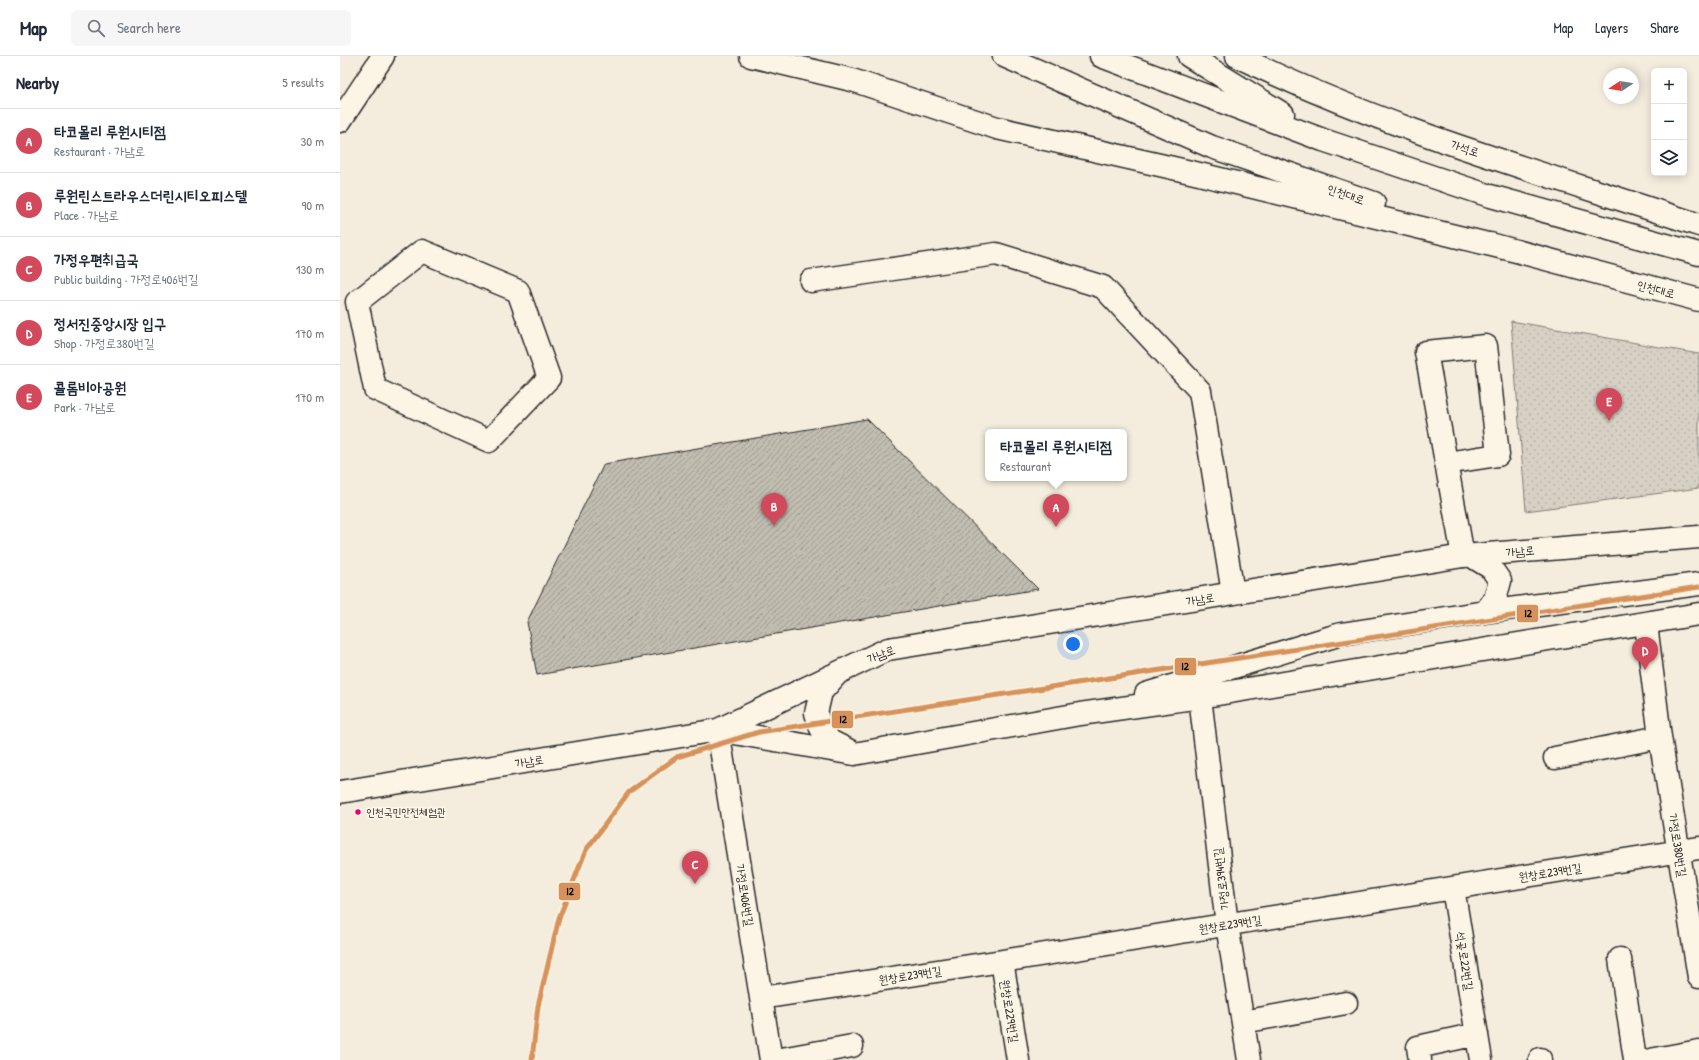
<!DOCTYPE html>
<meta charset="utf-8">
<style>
body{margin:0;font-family:"Patrick Hand","Poor Story",sans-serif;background:#f6f6f7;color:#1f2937}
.controls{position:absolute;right:12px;top:12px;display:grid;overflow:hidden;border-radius:6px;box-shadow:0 2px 10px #0003}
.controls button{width:36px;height:36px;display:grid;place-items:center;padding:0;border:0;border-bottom:1px solid #e0e1e3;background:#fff;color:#1f2937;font:20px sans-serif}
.compass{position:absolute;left:1263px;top:12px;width:36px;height:36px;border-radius:50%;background:#fff;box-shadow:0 2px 10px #0003;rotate:258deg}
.you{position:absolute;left:733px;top:588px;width:14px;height:14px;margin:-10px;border:3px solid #fff;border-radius:50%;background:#1a73e8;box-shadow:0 0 0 6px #1a73e833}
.badge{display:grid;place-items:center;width:26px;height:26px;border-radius:50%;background:#d1495b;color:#fff;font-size:13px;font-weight:700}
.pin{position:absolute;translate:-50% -33px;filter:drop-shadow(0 1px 2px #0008)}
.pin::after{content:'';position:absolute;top:21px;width:14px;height:12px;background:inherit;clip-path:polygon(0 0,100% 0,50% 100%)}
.popup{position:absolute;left:645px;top:373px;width:142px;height:52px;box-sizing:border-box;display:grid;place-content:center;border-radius:6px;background:#fff;filter:drop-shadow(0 1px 3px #0005);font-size:13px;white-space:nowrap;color:#747a83}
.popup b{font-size:15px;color:#1f2937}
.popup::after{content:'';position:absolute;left:50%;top:100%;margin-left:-8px;border:8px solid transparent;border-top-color:#fff}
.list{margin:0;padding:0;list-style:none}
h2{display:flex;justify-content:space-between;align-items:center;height:52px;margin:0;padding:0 16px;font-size:17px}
h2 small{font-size:13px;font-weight:400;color:#747a83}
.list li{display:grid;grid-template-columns:26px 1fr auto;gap:12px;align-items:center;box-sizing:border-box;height:64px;padding:0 16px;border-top:1px solid #e0e1e3}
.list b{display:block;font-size:15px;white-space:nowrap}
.list p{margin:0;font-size:13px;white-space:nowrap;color:#747a83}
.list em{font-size:13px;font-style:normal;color:#747a83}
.icon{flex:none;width:22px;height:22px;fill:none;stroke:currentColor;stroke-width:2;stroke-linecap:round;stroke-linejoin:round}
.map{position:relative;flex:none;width:1359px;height:1004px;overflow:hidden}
header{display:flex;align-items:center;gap:24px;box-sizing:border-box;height:56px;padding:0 20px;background:#fff;border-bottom:1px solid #e0e1e3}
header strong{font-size:19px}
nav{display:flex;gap:22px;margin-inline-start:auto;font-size:14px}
.search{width:280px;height:36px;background:#f6f6f7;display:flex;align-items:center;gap:10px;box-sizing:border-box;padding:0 14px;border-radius:6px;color:#747a83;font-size:15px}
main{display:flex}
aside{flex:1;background:#fff}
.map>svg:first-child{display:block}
.green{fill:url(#green-dots);stroke:#807e78}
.building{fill:url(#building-hatch);stroke:#2b2b2b}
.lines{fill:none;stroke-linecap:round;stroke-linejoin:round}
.minor-casing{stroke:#2b2b2b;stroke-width:25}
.major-casing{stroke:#2b2b2b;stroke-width:25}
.highway-casing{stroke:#2b2b2b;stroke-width:25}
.minor{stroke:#fcf5e5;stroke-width:22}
.major{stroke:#fcf5e5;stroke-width:22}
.highway{stroke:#fcf5e5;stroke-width:22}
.rail-1-casing{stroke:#fcf5e5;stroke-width:8}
.rail-1{stroke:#d6925a;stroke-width:5}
.bus-dot{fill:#e5007d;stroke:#fcf5e5;stroke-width:1.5}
.labels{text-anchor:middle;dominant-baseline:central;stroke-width:4;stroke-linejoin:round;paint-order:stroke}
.bus-label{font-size:11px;fill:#2b2b2b;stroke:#fcf5e5;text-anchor:start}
.street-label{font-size:12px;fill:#2b2b2b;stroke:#fcf5e5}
.line-badge{stroke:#fcf5e5;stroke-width:1.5}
.pale-badge-label{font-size:11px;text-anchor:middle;font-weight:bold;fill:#111}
</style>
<header>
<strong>Map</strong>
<div class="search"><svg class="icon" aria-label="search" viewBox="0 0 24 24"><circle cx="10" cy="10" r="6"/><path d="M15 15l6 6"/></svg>Search here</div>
<nav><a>Map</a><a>Layers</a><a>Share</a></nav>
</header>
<main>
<aside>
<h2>Nearby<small>5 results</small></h2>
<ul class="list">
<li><span class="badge">A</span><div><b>타코몰리 루원시티점</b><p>Restaurant · 가남로</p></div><em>30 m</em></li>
<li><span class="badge">B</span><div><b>루원린스트라우스더린시티오피스텔</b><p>Place · 가남로</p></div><em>90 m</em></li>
<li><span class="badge">C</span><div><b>가정우편취급국</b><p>Public building · 가정로406번길</p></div><em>130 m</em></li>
<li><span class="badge">D</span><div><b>정서진중앙시장 입구</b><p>Shop · 가정로380번길</p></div><em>170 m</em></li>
<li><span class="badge">E</span><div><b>콜롬비아공원</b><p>Park · 가남로</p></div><em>170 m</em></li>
</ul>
</aside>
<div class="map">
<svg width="1359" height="1004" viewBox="0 0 1359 1004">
<defs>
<pattern id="green-dots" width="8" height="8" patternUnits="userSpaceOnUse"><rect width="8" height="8" fill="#d6d1c4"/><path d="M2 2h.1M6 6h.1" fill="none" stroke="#b8b4a9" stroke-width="1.8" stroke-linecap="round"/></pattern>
<pattern id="building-hatch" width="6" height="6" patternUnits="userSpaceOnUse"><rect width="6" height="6" fill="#c2bdb1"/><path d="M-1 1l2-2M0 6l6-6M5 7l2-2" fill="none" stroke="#9e9a90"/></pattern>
</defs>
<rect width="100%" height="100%" fill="#f4edde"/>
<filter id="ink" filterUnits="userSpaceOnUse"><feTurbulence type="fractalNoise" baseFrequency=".025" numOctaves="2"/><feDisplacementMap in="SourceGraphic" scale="8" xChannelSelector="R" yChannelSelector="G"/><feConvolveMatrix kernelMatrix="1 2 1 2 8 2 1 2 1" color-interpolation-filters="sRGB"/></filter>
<g filter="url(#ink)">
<!-- green -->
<path class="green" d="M1171,265L1359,298V432L1186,455Z"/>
<!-- building -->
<path class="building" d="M527,363L698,533L197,619L187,566L264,408Z"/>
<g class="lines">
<defs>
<path id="minor" d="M897,0C1044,73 1204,117 1359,169
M0,65L43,0
M82,195L178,235L209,322L149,385L35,333L17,246Z
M471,225L656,198L763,231L860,335L893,537
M1106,407L1158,399L1146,290L1086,296L1123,500
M1306,568L1320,681L1359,921
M860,641L887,869L909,1004
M378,674L431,1004
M1215,702L1320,681
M1113,832L1141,1004
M1280,903L1295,1004
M662,905L678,1004
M421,942L662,905L1359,792
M903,966L1006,947
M1200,1003V1004
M436,1004L512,990
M1080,1004L1078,991L1137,978
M1310,1004L1359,995"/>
<path id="major" d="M1130,499L1151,512L1160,525L1155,543L1145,556
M496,619L481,636L476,657L481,672L490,685L508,694
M806,638L1001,578L1145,556L1359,528
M378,674L514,698L740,658L860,641L1359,558
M0,736L378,674L548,593L1123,500L1359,481"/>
<path id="highway" d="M411,0L512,24L657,72L855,117L1164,192
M664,0L872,91L1034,147
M761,0L983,84L1147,139L1359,198
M849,0L943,58
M1150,188L1359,244"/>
</defs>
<!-- minor casing -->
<use href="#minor" class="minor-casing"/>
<!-- major casing -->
<use href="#major" class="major-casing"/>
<!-- highway casing -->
<use href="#highway" class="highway-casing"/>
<!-- minor -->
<use href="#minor" class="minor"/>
<!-- major -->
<use href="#major" class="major"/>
<!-- highway -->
<use href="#highway" class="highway"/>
<defs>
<path id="rail-1" d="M192,1004L198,950L219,862L246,794L289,736L337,701L419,676L1359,531"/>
</defs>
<!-- rail-1 casing -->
<use href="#rail-1" class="rail-1-casing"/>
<!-- rail-1 -->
<use href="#rail-1" class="rail-1"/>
</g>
</g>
<!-- markers -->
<circle class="bus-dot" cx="18" cy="756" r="3.5"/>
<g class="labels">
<!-- bus labels -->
<g class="bus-label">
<text x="26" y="756">인천국민안전체험관</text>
</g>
<!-- street labels -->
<g class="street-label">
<text transform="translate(1125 92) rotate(18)">가석로</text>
<text transform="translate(1006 138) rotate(19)">인천대로</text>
<text transform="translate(1316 233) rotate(15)">인천대로</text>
<text transform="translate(1180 495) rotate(-5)">가남로</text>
<text transform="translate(860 543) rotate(-9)">가남로</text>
<text transform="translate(541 598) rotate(-21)">가남로</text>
<text transform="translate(189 705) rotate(-9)">가남로</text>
<text transform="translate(1338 789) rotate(81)">가정로380번길</text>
<text transform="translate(1210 816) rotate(-9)">원창로239번길</text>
<text transform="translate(881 823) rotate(-97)">가정로394번길</text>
<text transform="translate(405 839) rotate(81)">가정로406번길</text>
<text transform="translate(890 868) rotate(-9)">원창로239번길</text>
<text transform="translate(1125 905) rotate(81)">석곶로22번길</text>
<text transform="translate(570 919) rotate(-9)">원창로239번길</text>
<text transform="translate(670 955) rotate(81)">원창로229번길</text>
</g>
</g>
<g class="line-badge">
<rect x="1176" y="548" width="23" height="19" rx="4" fill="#d6925a"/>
<rect x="834" y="601" width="23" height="19" rx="4" fill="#d6925a"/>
<rect x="491" y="654" width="23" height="19" rx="4" fill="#d6925a"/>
<rect x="218" y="826" width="23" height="19" rx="4" fill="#d6925a"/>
</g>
<g class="pale-badge-label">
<text x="1188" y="561">I2</text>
<text x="845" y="614">I2</text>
<text x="503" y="667">I2</text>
<text x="230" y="839">I2</text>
</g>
</svg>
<div class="controls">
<button>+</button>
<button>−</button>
<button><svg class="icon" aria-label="layers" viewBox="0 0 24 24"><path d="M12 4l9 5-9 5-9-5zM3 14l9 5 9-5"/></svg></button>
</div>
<svg class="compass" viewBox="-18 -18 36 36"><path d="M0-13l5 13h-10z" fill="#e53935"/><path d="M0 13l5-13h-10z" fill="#747a83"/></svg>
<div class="you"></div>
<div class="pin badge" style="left:716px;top:471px">A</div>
<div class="popup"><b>타코몰리 루원시티점</b>Restaurant</div>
<div class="pin badge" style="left:434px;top:470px">B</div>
<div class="pin badge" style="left:355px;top:828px">C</div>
<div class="pin badge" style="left:1305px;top:614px">D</div>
<div class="pin badge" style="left:1269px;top:365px">E</div>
</div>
</main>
